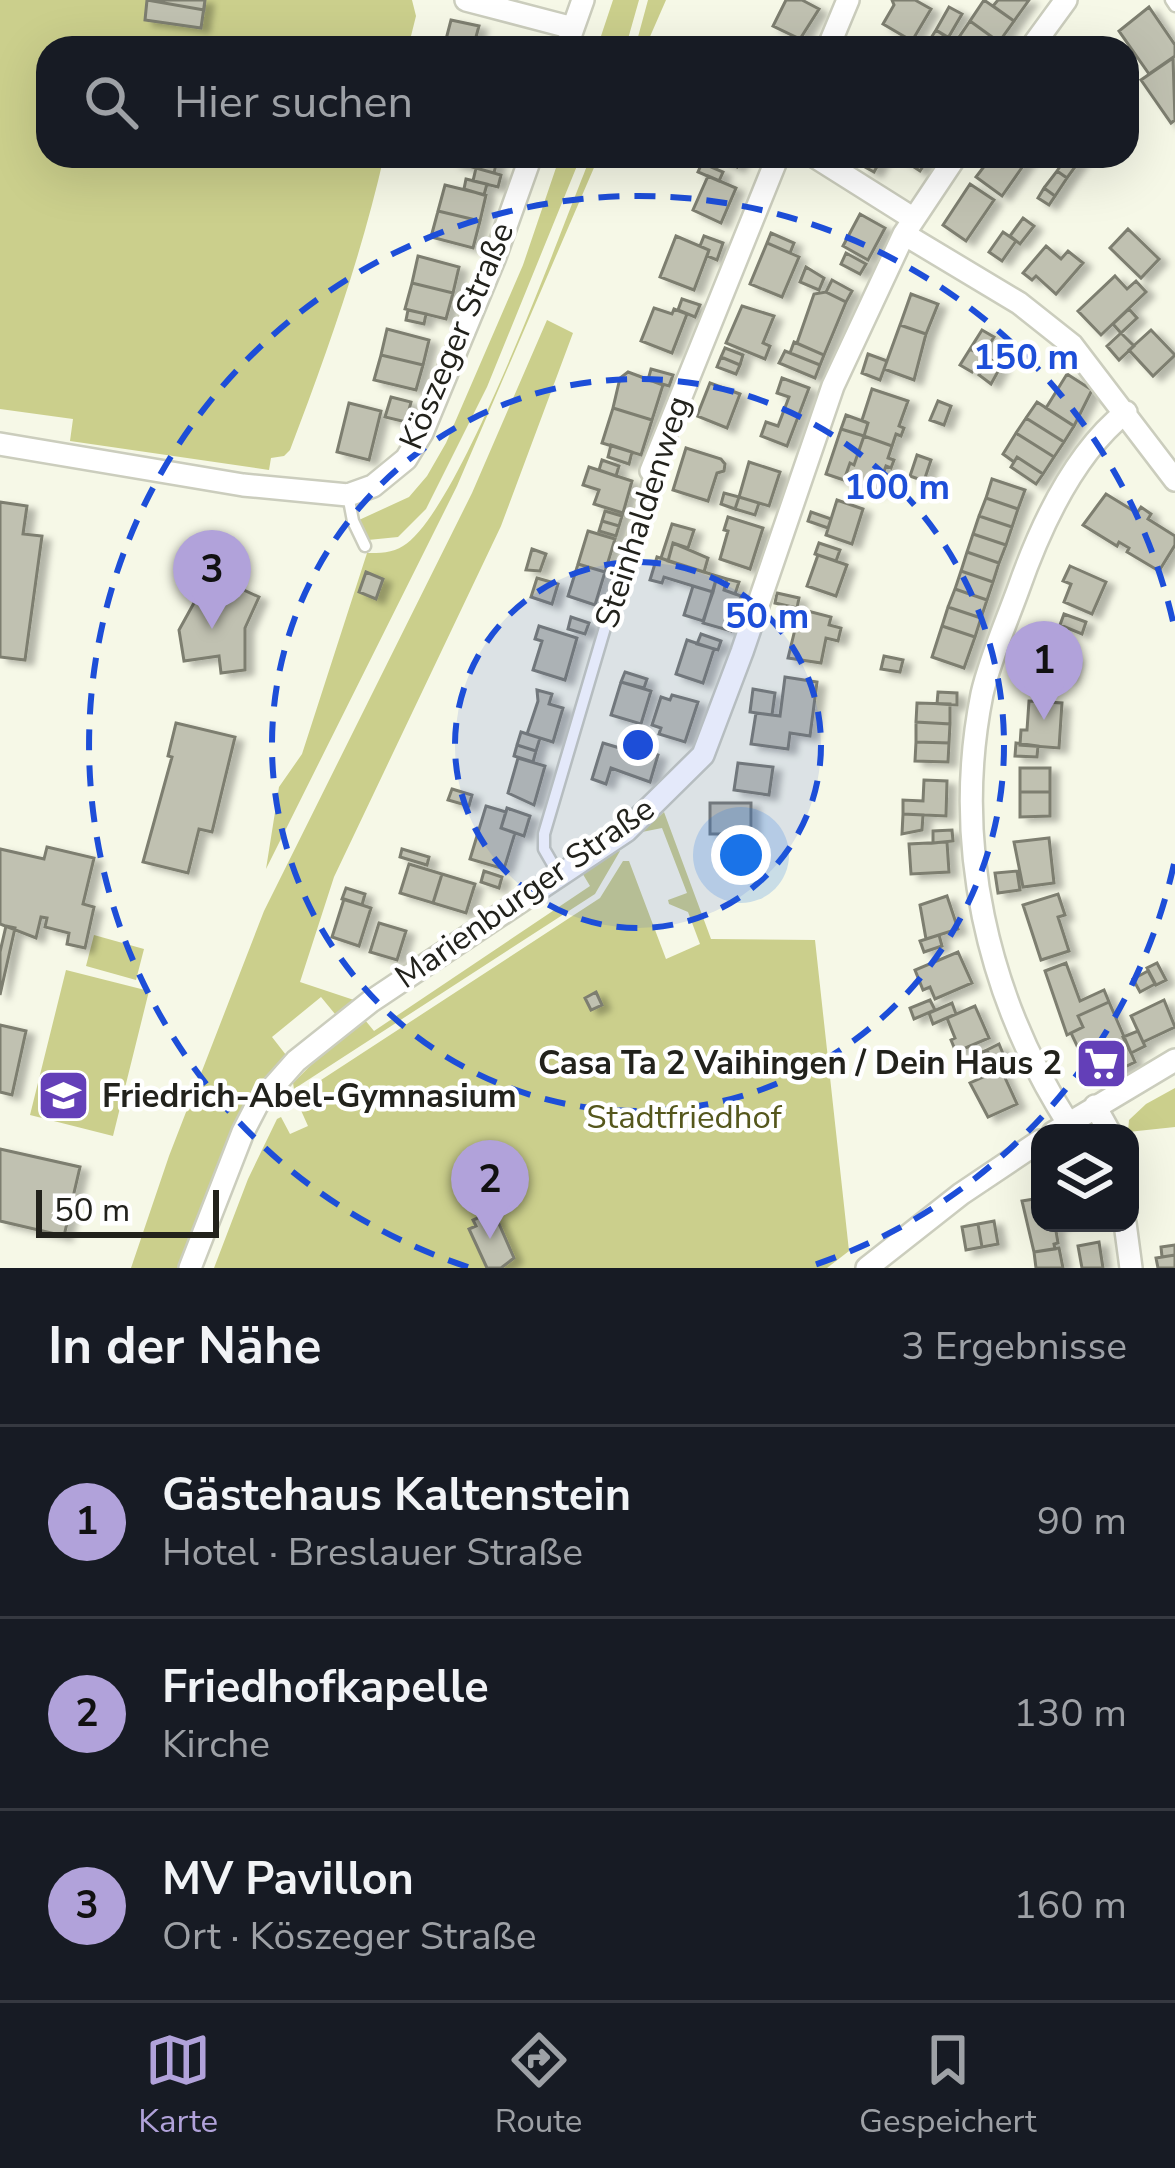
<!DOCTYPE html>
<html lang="de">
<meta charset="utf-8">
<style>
body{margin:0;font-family:"Nunito Sans",sans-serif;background:#20242c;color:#f1f3f6}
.controls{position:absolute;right:36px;bottom:36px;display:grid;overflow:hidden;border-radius:24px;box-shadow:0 12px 48px #0002}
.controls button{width:108px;height:108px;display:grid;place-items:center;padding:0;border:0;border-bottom:3px solid #363941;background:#171b24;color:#f1f3f6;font:60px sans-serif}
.scale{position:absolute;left:36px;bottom:30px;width:183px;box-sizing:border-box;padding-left:12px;border:6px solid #22221c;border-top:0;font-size:33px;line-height:42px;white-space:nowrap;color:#22221c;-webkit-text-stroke:9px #fff;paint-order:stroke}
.you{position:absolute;left:741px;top:855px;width:42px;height:42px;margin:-30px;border:9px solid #fff;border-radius:50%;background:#1a73e8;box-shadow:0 0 0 18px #1a73e833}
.badge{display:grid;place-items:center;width:78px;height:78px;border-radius:50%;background:#b1a2da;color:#111;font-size:39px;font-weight:700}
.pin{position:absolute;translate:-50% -99px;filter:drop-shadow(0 3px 6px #0008)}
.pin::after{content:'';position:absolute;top:63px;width:42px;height:36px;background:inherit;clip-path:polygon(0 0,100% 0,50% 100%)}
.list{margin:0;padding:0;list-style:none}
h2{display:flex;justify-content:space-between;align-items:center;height:156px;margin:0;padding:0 48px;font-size:51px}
h2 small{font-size:39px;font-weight:400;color:#9ea1a6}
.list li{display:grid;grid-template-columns:78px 1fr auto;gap:36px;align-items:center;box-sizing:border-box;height:192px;padding:0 48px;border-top:3px solid #363941}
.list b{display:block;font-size:45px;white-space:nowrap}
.list p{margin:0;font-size:39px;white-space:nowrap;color:#9ea1a6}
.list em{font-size:39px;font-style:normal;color:#9ea1a6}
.icon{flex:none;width:66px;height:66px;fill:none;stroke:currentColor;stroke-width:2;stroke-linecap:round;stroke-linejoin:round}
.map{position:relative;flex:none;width:1175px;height:1268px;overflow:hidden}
.search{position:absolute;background:#171b24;box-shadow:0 12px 48px #0002;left:36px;right:36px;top:36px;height:132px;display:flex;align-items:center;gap:30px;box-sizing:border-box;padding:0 42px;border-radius:36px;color:#9ea1a6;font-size:45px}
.sheet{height:732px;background:#171b24}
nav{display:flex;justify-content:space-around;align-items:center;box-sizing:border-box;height:168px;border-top:3px solid #363941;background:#171b24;font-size:33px;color:#9ea1a6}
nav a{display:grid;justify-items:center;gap:6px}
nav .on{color:#b1a2da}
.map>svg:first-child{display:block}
.green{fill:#cbcf8c}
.building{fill:#c0c1b1;stroke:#7d7e6f;stroke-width:3;filter:url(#shadow)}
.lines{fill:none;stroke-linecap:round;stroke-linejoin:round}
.service-casing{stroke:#cbcdbd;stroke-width:15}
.minor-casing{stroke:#cbcdbd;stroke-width:26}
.service{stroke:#fff;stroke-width:10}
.minor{stroke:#fff;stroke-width:21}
.ring{fill:none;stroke:#1d4ed8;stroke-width:6;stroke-dasharray:21 15}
.labels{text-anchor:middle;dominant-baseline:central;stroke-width:9;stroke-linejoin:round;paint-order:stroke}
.street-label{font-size:33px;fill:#22221c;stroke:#fff}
.poi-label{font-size:33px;font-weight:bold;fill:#22221c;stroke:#fff;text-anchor:end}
.park-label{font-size:33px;fill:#55571c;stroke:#fff}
.centre{fill:#1d4ed8;stroke:#fff;stroke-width:6}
.ring-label{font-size:36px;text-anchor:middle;font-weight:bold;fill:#1d4ed8;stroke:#fff;stroke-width:9;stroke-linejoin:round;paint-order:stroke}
</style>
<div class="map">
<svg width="1175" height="1268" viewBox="0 0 1175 1268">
<defs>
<filter id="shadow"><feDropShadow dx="8" dy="4.5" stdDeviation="3" flood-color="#0004"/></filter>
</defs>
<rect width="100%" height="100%" fill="#f6f8e7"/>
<!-- green -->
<path class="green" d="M0,0H412L416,16L408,48H48V156H384C361,257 327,353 290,450L284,456L271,458L269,470L70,441L73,419L0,409Z
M613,0H639L626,46L597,48Z
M648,0H666L645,48H635Z
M560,156H581L487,387L426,509L398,537L368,540L359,520L409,497L427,476L446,443L523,265Z
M591,156H599L457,486L266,869L279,787L302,754L367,553C379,553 393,553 403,546C460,512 561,229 591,156Z
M547,320L573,333L501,526L334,877L300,982L354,1000L335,1014L321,997L272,1037L286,1055L232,1128L178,1268H131L169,1156L264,911L472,493Z
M664,812L711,939L815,940L849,1251L827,1268H214L248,1179L277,1119L281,1117L290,1134L308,1126L295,1097L600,898L623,861H629L666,959L700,944L688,912L669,904L668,900L687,893L662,828L642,832Z
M620,851L595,894L294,1089L293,1083L326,1050L365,1020L374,1031L590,886L581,871L609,853Z
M94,935L144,949L136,980L86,966Z
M66,970L149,991L113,1136L30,1115Z
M1175,1088V1127L1128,1132L1129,1120L1146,1104Z"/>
<!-- building -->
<path class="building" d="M147,0H205L201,28L145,20Z
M147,0H205L204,10Z
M786,0H802L819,9L800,39L773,26Z
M892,0H915L931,9L912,41L883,24L894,5Z
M984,0L1014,21L999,42L970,21Z
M998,0H1029L1014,21L993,6Z
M949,7L962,14L948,38L936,30Z
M1149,7L1175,45V56L1149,74L1119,31Z
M451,20L479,26L473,48L444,47Z
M970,21L999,42L995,48H962L955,43Z
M936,30L951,39L946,48L929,41Z
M1173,58L1175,120L1171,123L1141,80Z
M454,156H498L494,173L453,162Z
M721,156H738L741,157L737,167L719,160Z
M868,156H883L874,172L863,166Z
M897,156H930L920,171Z
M992,156H1030L1002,196L976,177Z
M1067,156L1080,160L1067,178L1057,171Z
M702,163L723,172L719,181L698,172Z
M476,168L501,175L498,187L473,181Z
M1057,171L1067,178L1055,196L1044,188Z
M708,176L736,188L721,223L693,210Z
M466,179L487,184L484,195L464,189Z
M970,184L994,200L966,241L943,225Z
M445,185L486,195L480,221L438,211Z
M1044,188L1055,196L1049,205L1038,198Z
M438,211L480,221L473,248L431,237Z
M860,214L885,228L868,260L843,246Z
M1023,218L1034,226L1020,244L1010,236Z
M1128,229L1159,259L1141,278L1110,248Z
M1003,232L1016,241L1002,261L989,252Z
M771,233L794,243L790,253L767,243Z
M676,236L709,250L694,290L660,277Z
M704,236L723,243L717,260L707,256L709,250L700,246Z
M767,243L799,257L782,297L750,284Z
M1046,246L1061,259L1068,251L1083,263L1056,294L1036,276L1032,280L1023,273Z
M846,253L866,264L860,274L841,264Z
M418,256L459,267L453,293L412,283Z
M806,267L824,278L819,290L800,282Z
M1115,276L1127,289L1136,281L1146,292L1101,335L1078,311Z
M832,280L852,291L846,302L826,292Z
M412,283L453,293L446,319L405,309Z
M826,292L846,302L824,355L797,343L814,294Z
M911,294L938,304L926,334L900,325Z
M682,299L700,305L695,317L678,310Z
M742,306L774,316L763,343L770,346L765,359L726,343Z
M654,308L672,314L674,309L687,314L672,353L641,341Z
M1129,309L1137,318L1121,333L1113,324Z
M408,310L426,314L424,324L406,320Z
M900,325L926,334L914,380L884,369Z
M387,329L429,340L423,365L381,355Z
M982,330L994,337L982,356L970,349Z
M1151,330L1175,355L1153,376L1129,350Z
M1121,333L1134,346L1119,360L1107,346Z
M794,342L824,355L820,365L790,353Z
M725,348L743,355L740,365L721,357Z
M970,349L982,356L972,372L960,365Z
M785,351L820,365L815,378L779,363Z
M868,354L887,361L880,380L862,373Z
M381,355L423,365L416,390L374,380Z
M721,357L740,365L736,374L717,367Z
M990,359L1001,366L991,384L979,375Z
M651,369L673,375L669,386L648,380Z
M628,372L663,385L652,420L613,408L620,378Z
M1067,374L1092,390L1074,426L1046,408Z
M782,378L809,388L787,446L761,436L766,422L778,426L789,397L777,393Z
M710,383L740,394L727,428L697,416Z
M872,389L908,401L899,426L904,428L901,436L896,434L892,446L864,436L868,423L862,420Z
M391,397L411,402L406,422L385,417Z
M938,401L951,406L944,425L930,420Z
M1037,402L1074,426L1064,442L1026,418Z
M349,403L381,411L369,460L337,452Z
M613,408L652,420L641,455L602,443Z
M846,415L868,423L864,436L841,429Z
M1026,418L1064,442L1054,457L1016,433Z
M841,429L864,436L854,465L850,463L844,480L826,474Z
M1016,433L1054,457L1043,474L1017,457L1014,462L1003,454Z
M864,436L892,446L888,458L894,460L891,468L886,466L877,491L844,480L850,463L854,465Z
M611,445L632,452L629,464L608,457Z
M686,448L721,459L725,464L724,471L717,473L708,501L673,490Z
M917,455L931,460L924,481L910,476Z
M1017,457L1043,474L1036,484L1011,467Z
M602,460L619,466L616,476L599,470Z
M749,462L780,472L769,506L739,497Z
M589,467L632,481L623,513L594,504L599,490L583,485Z
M992,479L1025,490L1018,509L986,498Z
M724,493L739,497L735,509L721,504Z
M1106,494L1137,513L1141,507L1151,514L1148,519L1175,536V545L1159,571L1127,552L1129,548L1119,542L1117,546L1083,525Z
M739,497L759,503L755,515L735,509Z
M986,498L1018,509L1012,527L979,516Z
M837,500L863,509L852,544L826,535Z
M0,502L27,506L23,534L42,536L25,660L0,657Z
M605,511L622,516L619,526L602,521Z
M811,512L831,519L828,528L808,521Z
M979,516L1012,527L1006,545L973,534Z
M728,517L763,528L750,569L720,559L728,531L724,530Z
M602,521L619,526L616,536L599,531Z
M672,524L694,530L688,548L673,543L668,561L661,558Z
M588,531L615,539L605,572L578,564Z
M973,534L1006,545L999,563L967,552Z
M673,543L708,558L704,572L668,561Z
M819,543L840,550L836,561L815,554Z
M532,549L546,554L540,571L526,570Z
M967,552L999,563L993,582L961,571Z
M818,555L847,565L836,596L807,586Z
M657,557L717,576L713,592L664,577L662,583L650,580Z
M578,564L605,572L595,605L568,596Z
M1070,566L1106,582L1092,614L1064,602L1071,584L1063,581Z
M961,571L993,582L987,600L955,589Z
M366,572L383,579L376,599L359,592Z
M717,576L727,579L724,590L741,596L731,631L703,623Z
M537,578L558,584L552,604L531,597Z
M727,579L739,582L735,594L724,590Z
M205,583L231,595L235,586L259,597L245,628V670L221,673L219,656L184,661L179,630Z
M693,586L713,592L703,621L684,615Z
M955,589L987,600L981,618L948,607Z
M777,593L799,598L797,608L775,603Z
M948,607L981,618L975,637L942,626Z
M800,609L831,617L829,625L841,628L838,641L826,638L821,663L788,658Z
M1064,614L1086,622L1082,634L1060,625Z
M571,617L589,623L585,634L568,629Z
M539,626L577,638L565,680L533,670L542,641L535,639Z
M942,626L975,637L964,668L932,657Z
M1036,629L1067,639L1063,653L1074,657L1068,677L1025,663Z
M701,634L721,641L718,650L697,644Z
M687,640L714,649L703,683L676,674Z
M884,656L903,660L900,672L881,669Z
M1025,663L1047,670L1041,689L1019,682Z
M625,672L647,679L644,688L621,682Z
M785,677L817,682L810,736L790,733L788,749L751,744L756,713L780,716Z
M621,682L651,691L641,724L611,715Z
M753,689L775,693L772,715L750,712Z
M537,690L552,694L549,704L563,708L553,742L527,734L538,701Z
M938,692L957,693V705L937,704Z
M672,695L698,702L685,742L659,734L661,728L652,725L661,697L670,700Z
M1029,701L1062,703L1059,748L1020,745L1021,730H1027Z
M917,703L950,704V724L916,722Z
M916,722L950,724L949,743L916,742Z
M176,723L235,737L212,832L199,829L188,873L143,862L172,757L168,756Z
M521,732L540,738L536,751L517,745Z
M916,742L949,743L948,762L915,761Z
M603,743L623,749L624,744L658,755L650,782L611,768L606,784L592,779Z
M1016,743L1038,746L1037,757L1015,756Z
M517,745L536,751L533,762L514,756Z
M518,758L545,766L534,805L508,793Z
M738,763L773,767L769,795L734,790Z
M1020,768H1050V792H1020Z
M924,780L947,781L946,816L903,814V800L923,801Z
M452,789L472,795L469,806L448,800Z
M1020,792H1050V816L1020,817Z
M710,803H751V834H710Z
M486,806L506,812L501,828L515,833L504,869L470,859Z
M507,808L530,816L524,836L501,828Z
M903,814L923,815L922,830L902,834Z
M952,830L953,841L933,843V831Z
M1049,838L1054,883L1023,887L1014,842Z
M947,842L949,872L911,874L909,844Z
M47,847L94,858L83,904L94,907L85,948L67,944L69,933L45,927L47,918L41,917L36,938L0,924V849L44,859Z
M402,849L429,857L427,865L400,857Z
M409,864L442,874L433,903L400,893Z
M484,871L502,877L499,888L481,882Z
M1017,871L1020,890L998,893L995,873Z
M442,874L475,884L466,913L433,903Z
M346,888L365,894L362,905L342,899Z
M1058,894L1065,915L1058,917L1069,951L1041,960L1023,905Z
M947,896L958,929L926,939L920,905Z
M344,899L371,908L359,946L332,937Z
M379,923L406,931L397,960L370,952Z
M6,926L15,928L0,995V952Z
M939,935L942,946L924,952L920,941Z
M958,952L972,983L935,999L930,987L923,990L915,970Z
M1066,963L1080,1001L1104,990L1109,1002L1078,1016L1083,1027L1067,1035L1045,971Z
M1157,963L1166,980L1156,985L1147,968Z
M1148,971L1155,984L1140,992L1133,979Z
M596,992L602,1005L591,1010L585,998Z
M930,1000L935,1010L914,1019L910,1008Z
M1164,1000L1175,1027L1143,1042L1131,1016Z
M1109,1002L1135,1062L1094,1082L1071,1033L1083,1027L1078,1016Z
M952,1003L956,1014L933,1024L929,1013Z
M975,1006L989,1038L956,1052L951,1040L955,1038L947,1018Z
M0,1025L26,1031L12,1095L0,1092Z
M1138,1031L1145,1046L1131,1053L1123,1037Z
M999,1044L1004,1056L992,1061L987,1050Z
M987,1050L992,1061L980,1067L975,1055Z
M1001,1069L1017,1104L988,1117L970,1083Z
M0,1149L80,1167L64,1236L0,1221Z
M1040,1189V1223H1065L1055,1225L1058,1243L1054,1244L1055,1249L1034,1252L1022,1201L1034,1199L1033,1190Z
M487,1214L490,1220L496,1217L514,1258L501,1268H487L469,1229L476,1226L473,1220Z
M994,1221L998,1244L982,1247L978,1224Z
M978,1224L982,1247L966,1250L962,1227Z
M1099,1242L1103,1268H1082L1078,1246Z
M1175,1245V1255L1162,1257L1161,1247Z
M1059,1248L1063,1268H1036L1034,1252Z
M1175,1255V1268H1158L1156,1258Z"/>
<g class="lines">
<defs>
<path id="service" d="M1171,0L1175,6
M348,495L353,521L365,546
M559,875L544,849V834L651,472"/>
<path id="minor" d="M466,0L573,28
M566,48L583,0
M828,48L848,0
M1031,48L1066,0
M814,156L914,219
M904,234L1019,303L1072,345L1175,480
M0,444L243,485L348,495L373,486L406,459L422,433L495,257L531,156
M651,471L778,156
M1095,1106L1110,1133
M1068,1123C987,996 952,843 982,694C990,659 1006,623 1018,590C1040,527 1073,454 1126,412
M1053,1133L1175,1060
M1125,1223L1131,1268
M190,1268L243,1132L257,1105L296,1061L370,1002L626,831L703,755L742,652L833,386L904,234L956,156
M867,1268L961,1194L1040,1141"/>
</defs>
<!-- service casing -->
<use href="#service" class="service-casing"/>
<!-- minor casing -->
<use href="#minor" class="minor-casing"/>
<!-- service -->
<use href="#service" class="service"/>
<!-- minor -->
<use href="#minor" class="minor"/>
</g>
<!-- distance rings -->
<circle cx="638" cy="745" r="183" fill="#1d4ed8" fill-opacity=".12"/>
<g class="ring">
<circle cx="638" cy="745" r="183"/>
<circle cx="638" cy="745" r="366"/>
<path d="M1174 864A549 549 0 0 1 808 1267M468 1267A549 549 0 1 1 1174 626"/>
</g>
<!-- icons -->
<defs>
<symbol id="supermarket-square" viewBox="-11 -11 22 22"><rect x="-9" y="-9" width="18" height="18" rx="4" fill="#633fb8" stroke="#fff"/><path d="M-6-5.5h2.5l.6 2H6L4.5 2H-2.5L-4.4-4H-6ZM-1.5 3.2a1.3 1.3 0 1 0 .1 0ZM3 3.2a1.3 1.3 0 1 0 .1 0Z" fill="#fff"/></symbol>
<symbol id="school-square" viewBox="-11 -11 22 22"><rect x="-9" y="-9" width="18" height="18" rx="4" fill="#633fb8" stroke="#fff"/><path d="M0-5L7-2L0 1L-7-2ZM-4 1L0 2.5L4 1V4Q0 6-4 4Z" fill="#fff"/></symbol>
</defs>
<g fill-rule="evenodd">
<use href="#supermarket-square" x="1072" y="1034" width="59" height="59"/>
<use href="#school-square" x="34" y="1066" width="59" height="59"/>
</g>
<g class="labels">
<!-- street labels -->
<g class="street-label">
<text transform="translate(457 336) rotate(-67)">Köszeger Straße</text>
<text transform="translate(643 512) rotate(-72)">Steinhaldenweg</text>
<text transform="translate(525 893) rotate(-35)">Marienburger Straße</text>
</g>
<!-- poi labels -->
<g class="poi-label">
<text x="1062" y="1063">Casa Ta 2 Vaihingen / Dein Haus 2</text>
<text x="102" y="1096" text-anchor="start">Friedrich-Abel-Gymnasium</text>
</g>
<!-- park labels -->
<g class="park-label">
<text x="684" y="1117">Stadtfriedhof</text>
</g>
</g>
<circle cx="638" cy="745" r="18" class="centre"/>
<g class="ring-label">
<text x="1026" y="369">150 m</text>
<text x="897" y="499">100 m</text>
<text x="767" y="628">50 m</text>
</g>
</svg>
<div class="controls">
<button><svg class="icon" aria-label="layers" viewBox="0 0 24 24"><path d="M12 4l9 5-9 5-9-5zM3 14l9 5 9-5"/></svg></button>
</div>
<div class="scale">50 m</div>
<div class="you"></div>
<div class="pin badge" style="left:1044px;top:720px">1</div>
<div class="pin badge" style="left:490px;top:1239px">2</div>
<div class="pin badge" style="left:212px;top:629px">3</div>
<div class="search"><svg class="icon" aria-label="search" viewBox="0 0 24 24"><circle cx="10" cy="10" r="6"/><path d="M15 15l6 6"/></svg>Hier suchen</div>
</div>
<section class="sheet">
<h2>In der Nähe<small>3 Ergebnisse</small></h2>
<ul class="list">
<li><span class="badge">1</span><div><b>Gästehaus Kaltenstein</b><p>Hotel · Breslauer Straße</p></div><em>90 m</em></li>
<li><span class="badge">2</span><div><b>Friedhofkapelle</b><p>Kirche</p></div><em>130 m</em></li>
<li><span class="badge">3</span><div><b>MV Pavillon</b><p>Ort · Köszeger Straße</p></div><em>160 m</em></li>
</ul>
</section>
<nav>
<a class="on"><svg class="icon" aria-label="map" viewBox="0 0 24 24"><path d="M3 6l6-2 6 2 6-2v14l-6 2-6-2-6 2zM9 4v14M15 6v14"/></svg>Karte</a>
<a><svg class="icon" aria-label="directions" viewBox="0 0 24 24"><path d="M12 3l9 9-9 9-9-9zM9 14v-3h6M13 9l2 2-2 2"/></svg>Route</a>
<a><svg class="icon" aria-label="saved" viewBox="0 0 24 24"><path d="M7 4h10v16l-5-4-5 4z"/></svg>Gespeichert</a>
</nav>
